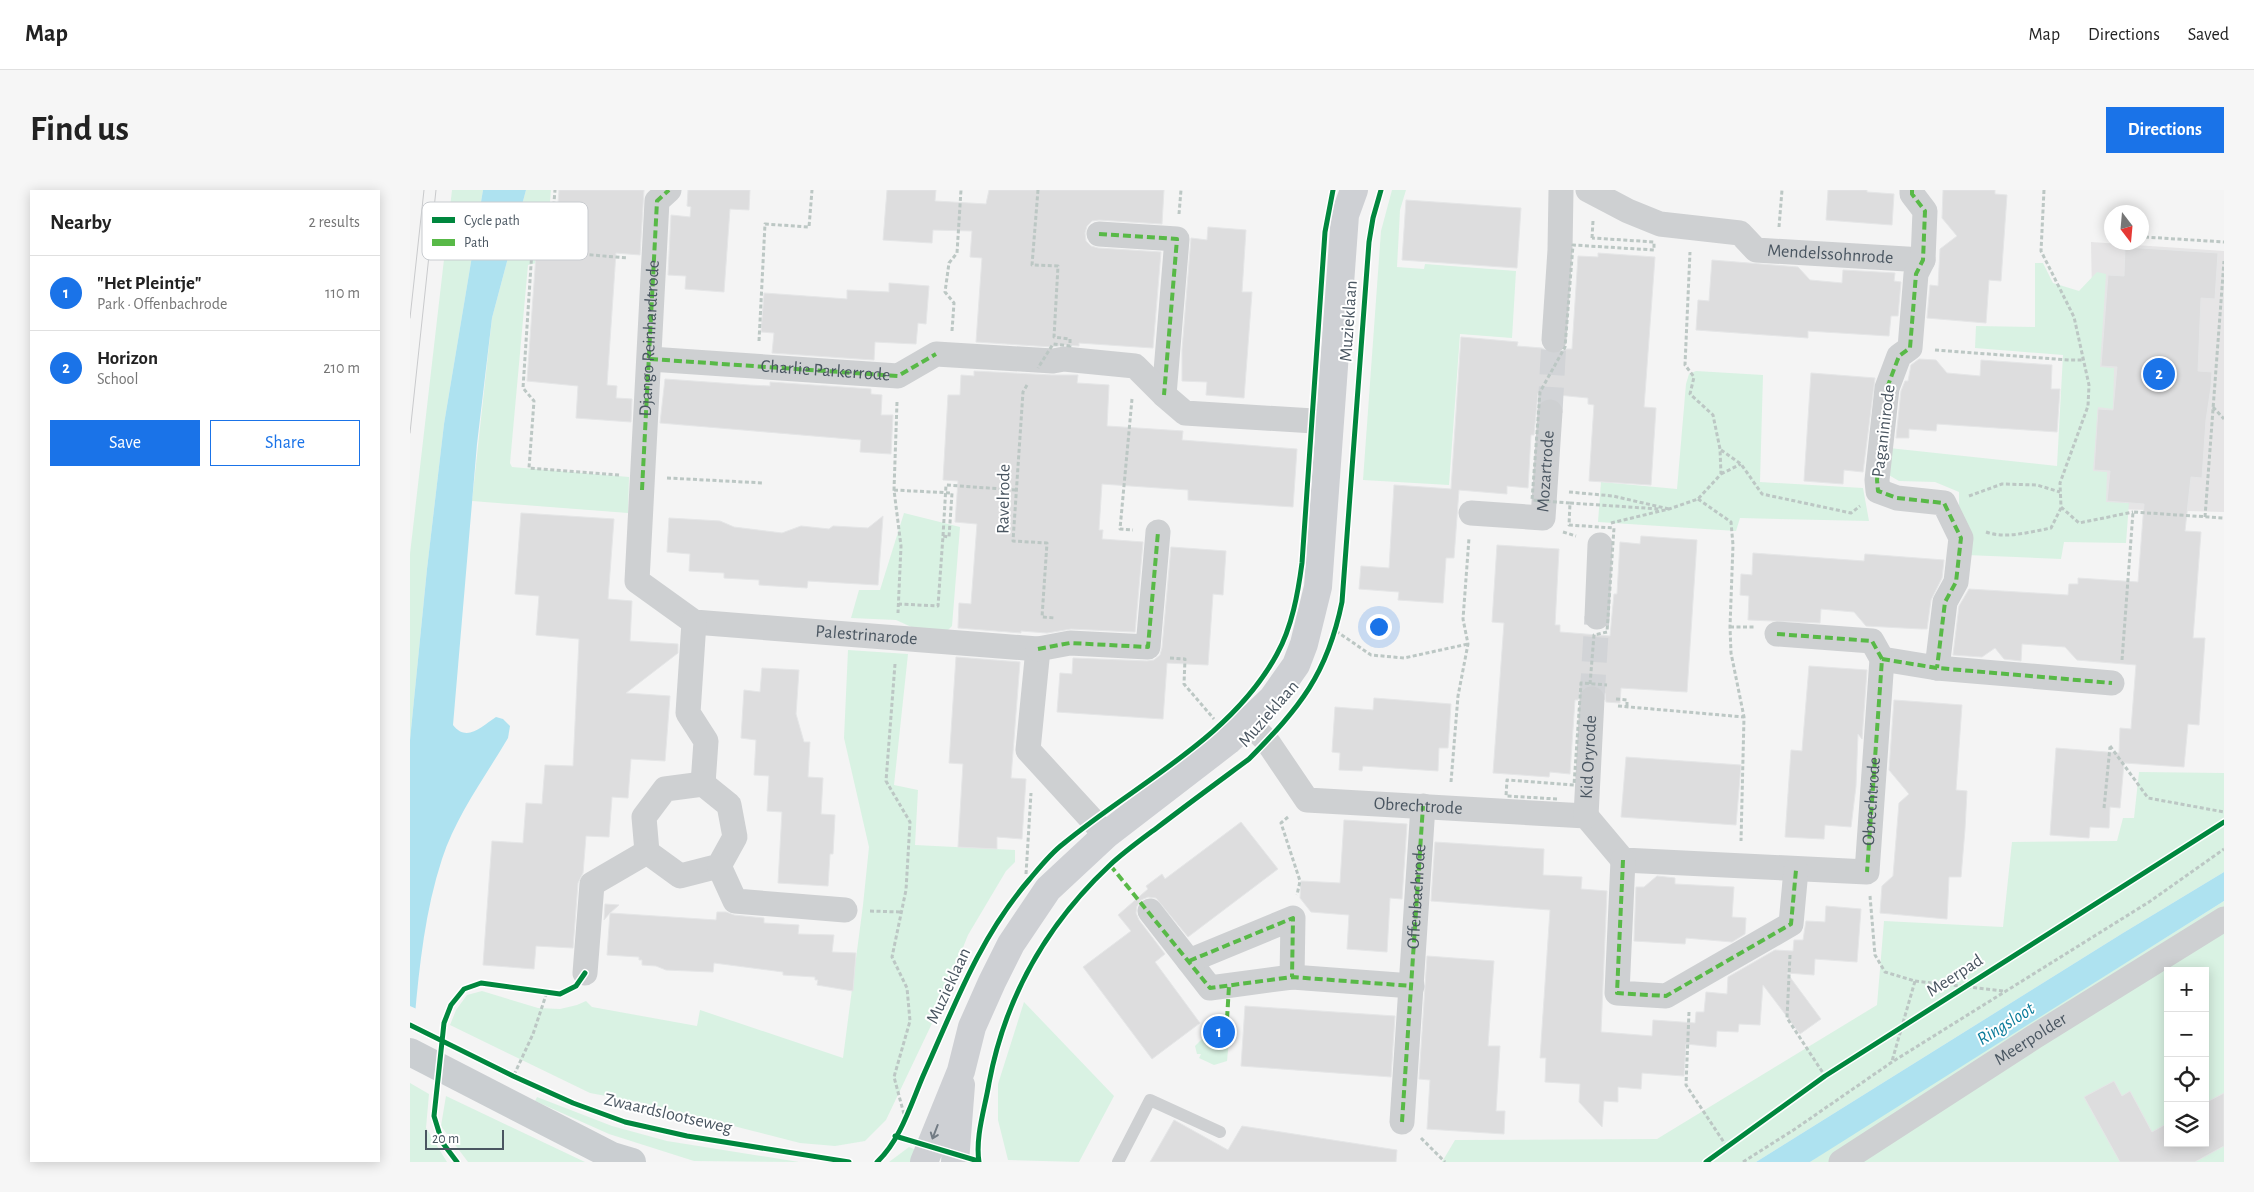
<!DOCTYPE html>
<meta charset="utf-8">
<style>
body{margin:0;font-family:"Alegreya Sans",sans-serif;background:#f6f6f6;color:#222}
.controls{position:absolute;right:15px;bottom:15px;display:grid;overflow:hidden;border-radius:0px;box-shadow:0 2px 12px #0003}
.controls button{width:45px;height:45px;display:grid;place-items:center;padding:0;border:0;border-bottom:1px solid #e0e0e0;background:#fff;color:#222;font:25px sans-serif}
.compass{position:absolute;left:1694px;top:15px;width:45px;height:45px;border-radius:50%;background:#fff;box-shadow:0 2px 12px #0003;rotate:164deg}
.scale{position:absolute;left:15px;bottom:12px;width:79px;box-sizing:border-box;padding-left:5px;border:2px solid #4a5661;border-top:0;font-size:14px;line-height:18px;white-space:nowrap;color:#4a5661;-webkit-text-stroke:4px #fff;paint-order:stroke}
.you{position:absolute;left:968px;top:436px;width:18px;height:18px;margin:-12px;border:4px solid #fff;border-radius:50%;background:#1a73e8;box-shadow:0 0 0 8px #1a73e833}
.badge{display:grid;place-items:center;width:32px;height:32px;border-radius:50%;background:#1a73e8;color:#fff;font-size:16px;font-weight:700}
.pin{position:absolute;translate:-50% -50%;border:2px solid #fff;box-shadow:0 1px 5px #0006}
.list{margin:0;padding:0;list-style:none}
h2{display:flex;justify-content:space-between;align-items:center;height:65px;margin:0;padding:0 20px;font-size:21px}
h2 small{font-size:16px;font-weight:400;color:#767676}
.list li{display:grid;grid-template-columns:32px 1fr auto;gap:15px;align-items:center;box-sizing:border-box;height:75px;padding:0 20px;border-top:1px solid #e0e0e0}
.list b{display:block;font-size:19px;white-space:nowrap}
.list p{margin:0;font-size:16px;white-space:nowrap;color:#767676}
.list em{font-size:16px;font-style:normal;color:#767676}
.actions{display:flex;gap:10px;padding:15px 20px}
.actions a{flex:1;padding:11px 0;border:1px solid #1a73e8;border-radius:0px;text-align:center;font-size:18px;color:#1a73e8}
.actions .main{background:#1a73e8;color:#fff}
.icon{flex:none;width:28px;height:28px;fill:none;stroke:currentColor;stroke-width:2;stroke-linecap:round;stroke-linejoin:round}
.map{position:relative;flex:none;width:1814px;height:972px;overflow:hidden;border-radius:0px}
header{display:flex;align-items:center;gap:30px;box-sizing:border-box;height:70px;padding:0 25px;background:#fff;border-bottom:1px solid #e0e0e0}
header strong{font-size:24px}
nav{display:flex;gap:28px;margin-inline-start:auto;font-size:18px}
.intro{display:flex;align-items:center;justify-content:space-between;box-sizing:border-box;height:120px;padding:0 30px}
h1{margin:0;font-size:35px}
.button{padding:12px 22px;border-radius:0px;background:#1a73e8;color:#fff;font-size:18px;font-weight:700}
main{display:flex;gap:30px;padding:0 30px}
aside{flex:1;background:#fff;border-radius:0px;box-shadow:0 2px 12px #0003}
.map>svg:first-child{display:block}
.education{fill:#e6e5e6}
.green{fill:#d9f2e3;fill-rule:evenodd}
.water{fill:#aee2f0}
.pier{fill:#f4f4f4}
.building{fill:#ddddde;stroke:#e5e6e7}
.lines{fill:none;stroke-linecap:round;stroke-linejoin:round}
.street-tunnel{stroke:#d2d4d7;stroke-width:25;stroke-dasharray:25 12;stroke-linecap:butt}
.path{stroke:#bcc7c4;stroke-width:3;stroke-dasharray:4 2.5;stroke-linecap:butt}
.lane{stroke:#ced0d2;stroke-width:12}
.street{stroke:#ced0d2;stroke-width:25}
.secondary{stroke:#ced0d4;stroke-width:28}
.primary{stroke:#caced1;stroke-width:28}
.tram{stroke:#c9cacc;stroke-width:1}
.path-bridge{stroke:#bcc7c4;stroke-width:3;stroke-dasharray:4 2.5;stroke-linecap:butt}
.quiet{stroke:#58b947;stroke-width:4;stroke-dasharray:8 4;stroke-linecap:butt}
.cycleway-casing{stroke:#fff;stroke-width:8}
.cycleway{stroke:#00873e;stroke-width:5}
.oneway{stroke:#727b84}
.labels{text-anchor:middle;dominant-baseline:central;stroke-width:4;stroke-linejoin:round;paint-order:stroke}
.street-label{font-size:18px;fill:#4a5661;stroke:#fff}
.water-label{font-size:19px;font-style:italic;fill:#0c7c9b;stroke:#fff}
.key{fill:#fff;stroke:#c9ccd0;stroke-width:1}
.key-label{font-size:14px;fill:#4a5661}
</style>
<header>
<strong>Map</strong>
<nav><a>Map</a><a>Directions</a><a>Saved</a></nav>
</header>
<div class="intro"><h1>Find us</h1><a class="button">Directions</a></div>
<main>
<aside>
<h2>Nearby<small>2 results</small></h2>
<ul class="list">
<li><span class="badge">1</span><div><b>&quot;Het Pleintje&quot;</b><p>Park · Offenbachrode</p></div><em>110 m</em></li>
<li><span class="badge">2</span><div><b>Horizon</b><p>School</p></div><em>210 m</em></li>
</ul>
<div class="actions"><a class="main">Save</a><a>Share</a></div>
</aside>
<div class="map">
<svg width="1814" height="972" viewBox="0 0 1814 972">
<rect width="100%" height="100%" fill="#f4f4f4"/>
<!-- education -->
<path class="education" d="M1681,52L1814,61V322L1702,319L1678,325L1684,214Z"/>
<!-- green -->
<path class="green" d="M42,0H73L34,234L17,379L0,550V364Z
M116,0H141L135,71L118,75L100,273L102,277L219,287L218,323L62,311L82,128Z
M982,0H996L990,20L987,77L1014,79L1015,74L1106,81L1102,148L1050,144L1039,295L953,290L971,41Z
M1625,73H1633L1643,93L1669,101L1687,82L1696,84L1690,177L1704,178L1703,219L1688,217L1683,281L1697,282L1696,312L1719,313L1716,353L1654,352L1651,369L1556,365L1549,321V302L1525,292L1489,291L1477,284L1479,258L1647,276L1653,165L1565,158L1566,136L1625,137Z
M1286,181L1353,185L1350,292L1453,298L1459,331L1330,328L1326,341L1188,332L1191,292L1267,299L1276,194L1279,184Z
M494,323L550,337L542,436L536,442L508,440L486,430L441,428L449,400H470Z
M438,460L498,464L484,595L508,600L505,655L605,660V672L596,681L558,745L526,825L476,930L455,951L425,956L390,953L233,913L180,903L40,835L46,820L57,805L72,801L128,818L150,819L167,815L176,811L182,817L287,836L290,820L433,868L453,715L459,657L434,548Z
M1729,582L1814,583V682L1713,743L1346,972H1032L1045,950L1247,949L1467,815L1474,731L1593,737L1602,652L1707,651L1713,628H1724Z
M1814,711V972H1400L1425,955ZM1758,781H1795V953H1758Z
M614,812L704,906L669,972L598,970L588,930V894Z
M812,829H821L817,871L804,875L789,868L791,864H787L785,856Z
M0,893L19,904L16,938L37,972H0Z
M36,906L175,972H58L31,936Z
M127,907L202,936L257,951L389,972L284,971L199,944L125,911Z
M499,957L506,960L501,972H479Z"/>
<!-- water -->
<path class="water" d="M73,0H116L82,128L67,254L43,535C57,553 72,536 86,527L93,529L100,536L98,548C75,587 46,626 32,669C10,736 7,809 0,879V550L17,379L34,234Z
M1814,682V711L1400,972H1346L1713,743Z"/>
<!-- pier -->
<path class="pier" d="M0,816L9,820L2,879L0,881Z"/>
<!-- building -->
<path class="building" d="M149,0H234L230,65L206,63L197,195L207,196L206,208L222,209L221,232L166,228L168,196L117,191L126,65L144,66Z
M278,0H340L339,20L320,19L314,102L275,99L276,86L258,85L261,25L280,27L281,17L277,16Z
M477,0H526L525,11L576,14L579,0H754L752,34L689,30L682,31L677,36L675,43L676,51L681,56L688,58L751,62L743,158L669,153V156L655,155L642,157L566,152L572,68L560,67L562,41L523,40L522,53L473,50Z
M1418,0H1457V2L1484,4L1482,35L1416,30Z
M1533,0H1585V4L1597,5L1591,91L1579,90L1576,133L1517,128L1520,95L1528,96L1530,59L1547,46L1532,28Z
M996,10L1111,18L1107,78L992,70Z
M798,37L836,40L832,102H842L834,208L796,205L797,192L772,191V160L781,48L797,50Z
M1715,57L1808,63L1805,109L1791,108L1788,181L1802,182L1801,197L1796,230L1792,288L1781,287L1775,341L1791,342L1783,448H1795L1789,535L1778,534L1774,577L1714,573L1710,618L1700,617L1699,638L1680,637L1679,648L1640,645L1646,558L1709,563L1710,538L1721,539L1726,475L1667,470L1655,457L1612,454L1611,471L1594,469L1585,458L1572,467L1543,465L1549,416L1559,399L1658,405L1659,394H1668V388L1728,392L1734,314L1697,311L1700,281L1684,280L1688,219L1703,220L1707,177L1691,176L1698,85L1714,86Z
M1188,63L1245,67L1234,217L1246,218L1241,295L1179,291L1184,215L1178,214V208L1128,203L1124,245H1121L1118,298L1097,296V304L1049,300L1044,368H1036L1033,413L988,410L989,402L949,399L951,376L979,378L984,295L1041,299L1051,147L1108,152L1107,156L1132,158L1143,164L1150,163L1155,159H1162L1168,66L1188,67Z
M1302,70L1388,77L1400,90L1432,93L1433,80L1485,83L1484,91L1491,92L1488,126H1481L1479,146L1398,141V148L1286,140L1288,110L1299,111Z
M479,93L519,96L516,134L508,133L506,154L465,152L464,170L362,163L364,143L351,142L354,103L437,109V100L479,102Z
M1509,169L1526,170L1537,183L1570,186L1571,170L1642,175L1641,199H1650L1647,242L1527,234L1526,241L1499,239V248H1486L1491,201L1495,191H1498L1501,175Z
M564,181L642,185H668L667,193L699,195L697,236L773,241L772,250L887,259L883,317L778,310V300L692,294L689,340H693L692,349L733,352L725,442L661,439L637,443L611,441V443L548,438L549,413L561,414L567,334L545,332L548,291L533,290L538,205H550L551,185L564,186Z
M1401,183L1465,188L1453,282L1434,280L1433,294L1394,291Z
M255,189L339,195L360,196V192L461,199V204L472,205L471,225H483L481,264L450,262L451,250L250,233Z
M111,323L204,329L198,409L222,411L220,451L268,454V463L216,503L260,506L255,571L221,569L218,608L202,607L199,647L176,646L173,683L168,693L163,758L126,756L124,779L73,775L82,651L113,653L116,613L132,614L135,575L163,576L169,449L126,445L129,406L105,404Z
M473,326L468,395L398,391L397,398L349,395V390L314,388V383L279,381L280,364L257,362L259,328L310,331L324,337L372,343L391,336L419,339L423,336L458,338Z
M1231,346L1287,350L1277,502L1211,498L1210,513L1196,512L1195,503L1189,497L1182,495L1176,496L1170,502L1168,510H1165L1160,584L1140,582L1139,587L1083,583L1094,433L1082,432L1087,355L1149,359L1145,435H1150V442L1200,446L1204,404H1207L1210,352L1230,354Z
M761,357L816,361L813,405L803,404L798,475L757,473L753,529L647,522L650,483L662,484L663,468L737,471L744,470L750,465L752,458Z
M1343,363L1454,371L1455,364L1534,370L1532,388L1521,410L1517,439H1512L1456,436L1444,422L1411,419L1410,433L1338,430L1339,406L1330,405L1331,384L1342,385Z
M546,467L610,472L601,588L616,589L612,649L587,647V659L548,657L553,574L539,573Z
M1399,476L1457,480L1452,549L1448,544L1446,596L1441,637L1415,635L1414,649L1375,647L1381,560L1392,561Z
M352,478L389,480L386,524L394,552H400L398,587L413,588L411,624L425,625L423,664H420L418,696L368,693L372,622L357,621L359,586L344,585L346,550L331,548L334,500L350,502Z
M964,508L1041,514L1038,558H1029L1028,581L953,576L952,581L929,580L930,563L922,562L925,517L963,520Z
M1484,510L1552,515L1546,600L1557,601L1555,639L1551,687H1539L1537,729L1470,723L1472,696L1483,686L1489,613L1499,604L1479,580Z
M1216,567L1331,575L1326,635L1211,627Z
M934,630L997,634L992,709L980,708L977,762L937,759L939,725L901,722L890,708L891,691L930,693Z
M831,632L868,679L778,747L746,708L738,707L731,710L727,716L726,723L729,730L755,764L745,772L790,833L742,869L673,777L721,741L708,725L738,699L736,696L752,684L755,689Z
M1025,652L1134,659L1133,685L1172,687L1171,699L1197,701L1191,842L1242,846L1243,830L1285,833L1286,822H1294L1296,802L1317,804L1318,787L1365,760L1383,761L1384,750H1393L1396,731L1415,732L1416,716L1451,719L1447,772L1405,769L1404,785L1377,783L1411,829L1390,844L1353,795L1350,835L1329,834L1328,842L1307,841L1306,857L1276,854L1274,886L1232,883L1231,899L1208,897V912L1194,911L1192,937L1169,912L1170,894L1135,892L1136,868H1130L1140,720L1021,711Z
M1247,686L1265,688V694L1324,697L1322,727L1336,728L1335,744L1322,752L1276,748L1275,754L1224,751L1226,697H1234Z
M195,714L209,715L200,723L306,730L307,722H316L324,725L354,728V733L389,735L388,744L424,745L422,762L446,763L443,801L407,795L408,790H405V787L373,785V782L304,773L303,782L256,780L246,776L232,775V770H229V767L197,765L200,723L194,730Z
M1017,766L1084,771L1078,856H1090L1086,921H1095L1094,944L1017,939L1020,890L1009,889Z
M835,816L985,826L981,887L831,876Z
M1704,891L1712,906L1720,901L1742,942L1758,933V953H1795V913L1814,903V956L1785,972H1710L1674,907Z
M764,930L818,960L832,936L987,960L986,972H740Z"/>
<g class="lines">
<!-- street-tunnel -->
<path class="street-tunnel" d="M1140,222L1144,150
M1182,509L1187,427"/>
<!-- path -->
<path class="path" d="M1634,0L1631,61L1664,127L1679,195L1678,216L1650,293L1651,317L1669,333L1723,322
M769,24L771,0
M1369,37L1372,0
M1735,47L1814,52
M1182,48L1183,31
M140,61L145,0
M542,141L544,113L535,102L539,73L547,63L551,0
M349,151L355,34L399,37L402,0
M1525,160L1659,170H1672
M617,195L613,202L603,351L637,353L632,427L645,428
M722,209L710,339L723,340
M487,212L484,300L491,356L488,423
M1803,217L1814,229
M1311,260L1331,274L1352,304L1441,323L1450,316
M1311,284L1331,274
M209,285L119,278L124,211L113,198L122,60L218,68
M257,288L354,293
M484,300L542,303L539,347L533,346L528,416L489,414
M1159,302L1203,306L1259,319
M1559,306L1592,294L1627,295L1650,302
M1288,309L1321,332L1323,355L1320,437L1321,463L1334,527L1331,651
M1160,313L1249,319
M1795,327L1814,71
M1201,333L1259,319L1288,309L1311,284L1310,259L1303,225L1280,204L1284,187L1275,175L1280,62
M1153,342L1166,346
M1576,342C1596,349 1620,342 1641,338L1651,318
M1320,437H1344
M926,441L961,465L994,468L1058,454
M760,468L775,469L774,494L804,529
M1712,470L1723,322L1814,328
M485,474L476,591L500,632L496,700L482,767L497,798L500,831L484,887L495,928
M1206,509L1217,510V517
M1208,516L1334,527
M1700,556L1738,608L1814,622
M1041,592L1048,506L1058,454L1053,429L1059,348
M1694,618L1700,557
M878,627L871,633L890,691L887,705
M616,684L621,603
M1460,706L1465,765L1475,782L1505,791L1482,871
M460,721L490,722
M1380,765L1377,828L1415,886
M1505,791L1594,801
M1279,822L1276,895L1317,957
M104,885L123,844L137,802
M1011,948L1035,972
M1333,972L1385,939L1482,872L1739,712L1814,659"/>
<!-- lane -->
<path class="lane" d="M708,972L740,910L810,942"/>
<!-- street -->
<g class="street">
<path id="s1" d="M259,0L247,11L227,391L284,432L628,459L618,560L696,645"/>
<path id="s2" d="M1178,0L1218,21L1250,34L1330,43L1346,60L1513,70"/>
<path d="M1502,0V4L1515,21L1513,70L1506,84L1500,158L1489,166L1477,198L1467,290L1468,301L1487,308L1534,313L1551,348L1546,392L1535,412L1527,478"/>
<path d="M689,44L767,49L754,205"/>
<path d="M1144,150L1150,60L1151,0"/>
<path d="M240,169L488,186L526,164L643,171L654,169L725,176L754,205L775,223L920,232"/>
<path id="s3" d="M1061,323L1133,328L1140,222"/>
<path d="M1187,427L1190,355"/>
<path d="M284,432L278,523L296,551L293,594"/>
<path d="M628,459L660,453L738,457L748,342"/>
<path d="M1472,469L1527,478L1702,493"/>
<path id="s4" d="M839,533L857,551L897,610L1176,626L1213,670L1457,682L1472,469L1462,451L1367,444"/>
<path d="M293,594L319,615L325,647L309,676L270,686L237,662L234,627L255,599Z"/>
<path id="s5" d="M1176,626L1182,509"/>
<path d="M1213,670L1207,803L1256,806L1381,734L1386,680"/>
<path d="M309,676L325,711L435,720"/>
<path d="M740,721L800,798L882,787L1002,796"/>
<path d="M779,771L883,728L882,787"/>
<path d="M175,783L182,694L237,662"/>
<path d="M992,932L1013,616"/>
<path id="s6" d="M1431,972L1624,847L1814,729"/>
</g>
<!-- secondary -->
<path class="secondary" d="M514,972L551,881L562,837L582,792L601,754L638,699L696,645L818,551L862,509L886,475L894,454L908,397L935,25L944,0
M545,972L551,895"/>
<!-- primary -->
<path class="primary" d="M0,862L202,966L222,972"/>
<!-- tram -->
<path class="tram" d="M0,128L14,0
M0,243L26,0"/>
<!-- path-bridge -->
<path class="path-bridge" d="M628,0L622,75L648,76L644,147L660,149V156L643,154L628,178
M533,346L536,295L606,300
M1180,494L1184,445L1197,442L1204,338L1159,335L1160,313L1122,310L1130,202L1155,157L1163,55L1244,60V52L1182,48
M1147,609L1096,606L1097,590L1164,595L1171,493L1197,495"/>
<!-- quiet -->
<g class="quiet">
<path d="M1502,0V4L1515,21L1513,70L1506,84L1500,158L1489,166L1477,198L1467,290L1468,301L1487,308L1534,313L1551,348L1546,392L1535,412L1527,478"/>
<path d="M689,44L767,49L754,205"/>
<path id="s7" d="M240,169L488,186L526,164"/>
<path id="s8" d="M232,300L247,11L259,0"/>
<path d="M1367,444L1462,451L1472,469L1457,682"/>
<path d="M628,459L660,453L738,457L748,342"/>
<path d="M1472,469L1527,478L1702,493"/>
<path d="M1213,670L1207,803L1256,806L1381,734L1386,680"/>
<path d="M700,675L800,798L882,787L1002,796"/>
<path d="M779,771L883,728L882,787"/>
<path d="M817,829L819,796"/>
<path id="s9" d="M992,932L1013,616"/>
</g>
<defs>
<path id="cycleway" d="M0,835L103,886L163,913L215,932L277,946L439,972
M485,946L568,971
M47,972L32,952L24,926L34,833L41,815L54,799L71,793L150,804L166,796L175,783
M467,972C490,951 501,914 513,886C544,817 569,748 619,690C630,677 640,664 653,654C725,594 821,549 867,464C882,437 888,403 892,373L915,42L923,0
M569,972C565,947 575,918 579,893C595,808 637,734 700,675C715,661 732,649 748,637C778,614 808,592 839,569C890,517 917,485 932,412L959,52L963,28L971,0
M1296,972L1415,886L1814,632"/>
</defs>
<!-- cycleway casing -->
<use href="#cycleway" class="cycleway-casing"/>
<!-- cycleway -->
<use href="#cycleway" class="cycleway"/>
</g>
<!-- one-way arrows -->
<defs><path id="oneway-shaft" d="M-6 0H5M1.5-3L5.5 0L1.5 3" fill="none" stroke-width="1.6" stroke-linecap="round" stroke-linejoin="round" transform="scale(1.25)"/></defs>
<use class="oneway" href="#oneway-shaft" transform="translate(525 942) rotate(111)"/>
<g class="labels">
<!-- street labels -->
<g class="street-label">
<text stroke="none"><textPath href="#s2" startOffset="258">Mendelssohnrode</textPath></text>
<text transform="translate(939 131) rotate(-86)">Muzieklaan</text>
<text stroke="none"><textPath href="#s8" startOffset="152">Django Reinhardtrode</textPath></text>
<text stroke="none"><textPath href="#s7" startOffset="176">Charlie Parkerrode</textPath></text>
<text transform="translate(1474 241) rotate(-83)">Paganinirode</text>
<text stroke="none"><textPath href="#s3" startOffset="119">Mozartrode</textPath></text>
<text transform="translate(594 309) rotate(-89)">Ravelrode</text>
<text stroke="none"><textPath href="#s1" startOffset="640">Palestrinarode</textPath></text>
<text transform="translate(859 524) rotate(-49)">Muzieklaan</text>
<text stroke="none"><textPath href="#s5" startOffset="59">Kid Oryrode</textPath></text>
<text stroke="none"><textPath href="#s4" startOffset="749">Obrechtrode</textPath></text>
<text stroke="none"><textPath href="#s4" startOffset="208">Obrechtrode</textPath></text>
<text stroke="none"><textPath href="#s9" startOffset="226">Offenbachrode</textPath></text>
<text transform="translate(1545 786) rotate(-33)">Meerpad</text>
<text transform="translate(539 796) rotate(-65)">Muzieklaan</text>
<text stroke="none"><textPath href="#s6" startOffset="226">Meerpolder</textPath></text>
<text transform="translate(258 924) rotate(13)">Zwaardslootseweg</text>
</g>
<!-- water labels -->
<g class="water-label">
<text transform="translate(1596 834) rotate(-32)">Ringsloot</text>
</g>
</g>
<!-- legend -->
<rect x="12" y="12" width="166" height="58" rx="8" class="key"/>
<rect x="22" y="27" width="23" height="6" fill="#00873e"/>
<rect x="22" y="49" width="23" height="7" fill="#58b947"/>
<g class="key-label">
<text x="54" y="35">Cycle path</text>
<text x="54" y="57">Path</text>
</g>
</svg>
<div class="controls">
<button>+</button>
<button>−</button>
<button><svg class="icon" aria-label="locate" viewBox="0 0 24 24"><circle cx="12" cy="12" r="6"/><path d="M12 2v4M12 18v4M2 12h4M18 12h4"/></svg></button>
<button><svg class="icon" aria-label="layers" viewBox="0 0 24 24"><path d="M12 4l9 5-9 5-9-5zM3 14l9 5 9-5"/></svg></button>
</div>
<svg class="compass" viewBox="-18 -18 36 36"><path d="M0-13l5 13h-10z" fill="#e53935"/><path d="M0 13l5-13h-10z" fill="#767676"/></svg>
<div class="scale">20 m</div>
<div class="you"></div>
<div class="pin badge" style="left:809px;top:842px">1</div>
<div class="pin badge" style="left:1749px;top:184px">2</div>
</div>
</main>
